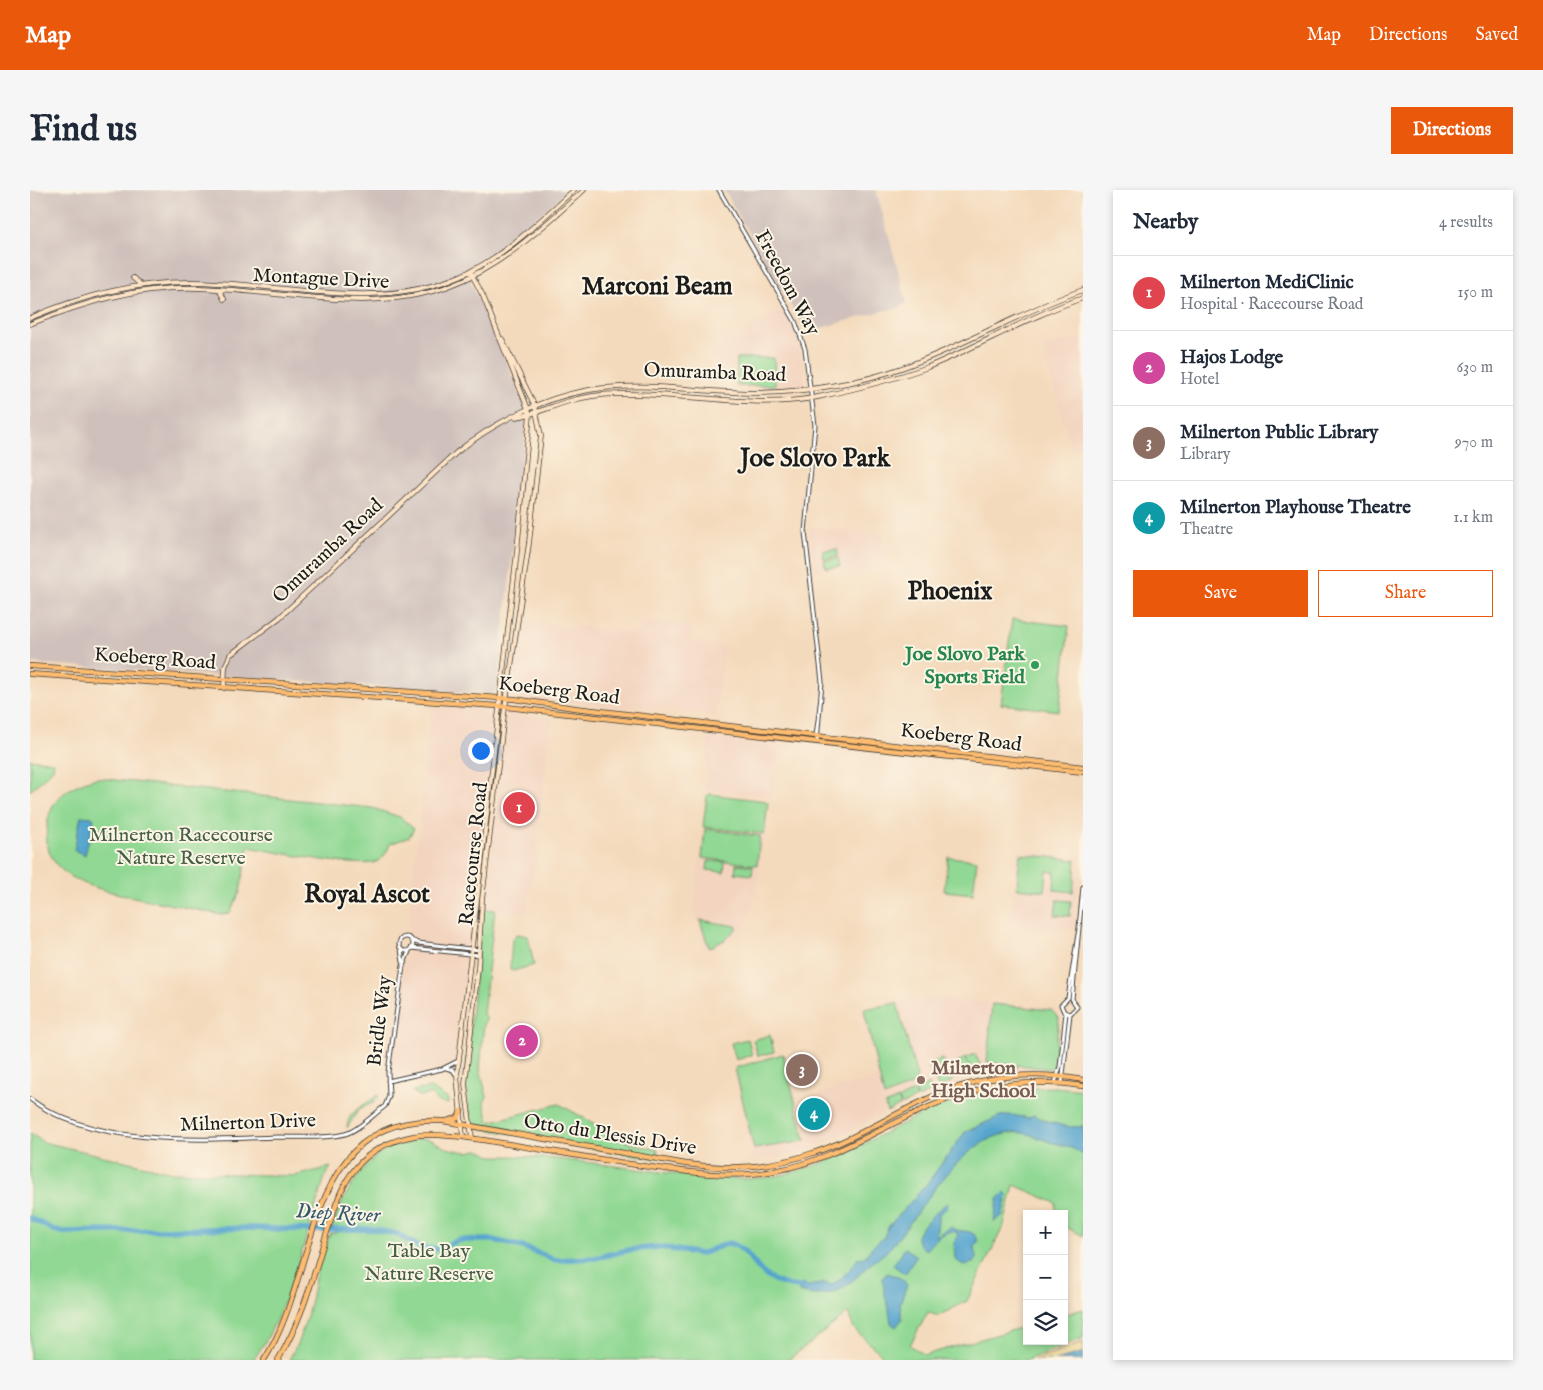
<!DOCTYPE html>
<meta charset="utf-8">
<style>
body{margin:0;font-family:"IM FELL English",serif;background:#f6f6f7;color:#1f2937}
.controls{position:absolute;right:15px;bottom:15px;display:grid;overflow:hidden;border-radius:0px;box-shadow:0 2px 8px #0003}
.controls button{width:45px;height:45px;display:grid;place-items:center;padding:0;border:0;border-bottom:1px solid #e0e1e3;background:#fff;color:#1f2937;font:25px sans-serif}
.you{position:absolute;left:450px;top:560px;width:18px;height:18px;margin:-12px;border:4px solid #fff;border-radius:50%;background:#1a73e8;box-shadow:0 0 0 8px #1a73e833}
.badge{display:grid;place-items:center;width:32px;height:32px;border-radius:50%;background:#ea580c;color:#fff;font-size:16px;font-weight:700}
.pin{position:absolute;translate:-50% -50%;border:2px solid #fff;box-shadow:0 1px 5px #0006}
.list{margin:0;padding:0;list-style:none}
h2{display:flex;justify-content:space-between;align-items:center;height:65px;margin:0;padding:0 20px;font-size:21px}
h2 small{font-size:16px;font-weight:400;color:#747a83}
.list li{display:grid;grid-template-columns:32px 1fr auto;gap:15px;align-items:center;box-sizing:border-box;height:75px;padding:0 20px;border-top:1px solid #e0e1e3}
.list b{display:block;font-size:19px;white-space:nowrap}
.list p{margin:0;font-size:16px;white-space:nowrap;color:#747a83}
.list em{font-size:16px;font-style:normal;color:#747a83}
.actions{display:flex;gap:10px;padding:15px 20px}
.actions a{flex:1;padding:11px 0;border:1px solid #ea580c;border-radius:0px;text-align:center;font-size:18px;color:#ea580c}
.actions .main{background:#ea580c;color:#fff}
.icon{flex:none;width:28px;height:28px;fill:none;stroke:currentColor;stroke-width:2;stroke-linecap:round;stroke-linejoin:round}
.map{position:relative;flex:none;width:1053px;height:1170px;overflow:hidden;border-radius:0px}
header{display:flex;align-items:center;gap:30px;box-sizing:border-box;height:70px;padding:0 25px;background:#ea580c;color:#fff}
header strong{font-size:24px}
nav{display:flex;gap:28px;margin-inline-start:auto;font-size:18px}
.intro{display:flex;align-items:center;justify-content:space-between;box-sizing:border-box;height:120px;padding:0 30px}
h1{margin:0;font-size:35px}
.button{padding:12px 22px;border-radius:0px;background:#ea580c;color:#fff;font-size:18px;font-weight:700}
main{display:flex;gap:30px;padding:0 30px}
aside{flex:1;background:#fff;border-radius:0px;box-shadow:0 2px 8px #0003}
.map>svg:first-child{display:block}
.built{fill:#f3d4bf}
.industrial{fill:#cfc0bb}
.green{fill:#90d893;stroke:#567a58}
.sand{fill:#eeda9e;stroke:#857b5d}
.water{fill:#54a4ce;stroke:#386075}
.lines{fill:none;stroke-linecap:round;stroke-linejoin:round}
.river{stroke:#54a4ce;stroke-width:5.5}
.tertiary-casing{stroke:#3c3834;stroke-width:5}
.secondary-casing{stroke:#3c3834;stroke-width:5.5}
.primary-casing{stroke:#3c3834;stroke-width:6}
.tertiary{stroke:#fff;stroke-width:3}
.secondary{stroke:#fee4c6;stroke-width:4}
.primary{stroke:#fdbc70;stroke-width:4.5}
.leisure-dot{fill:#2e9e5b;stroke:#fcf5e5;stroke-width:2}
.education-dot{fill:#8d6e63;stroke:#fcf5e5;stroke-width:2}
.labels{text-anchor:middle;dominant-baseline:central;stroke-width:4;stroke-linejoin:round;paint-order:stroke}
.street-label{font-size:20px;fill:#1c1c1c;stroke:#fcf5e5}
.leisure-label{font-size:20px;font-weight:bold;fill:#27864d;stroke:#fcf5e5;text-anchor:end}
.park-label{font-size:20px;fill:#455e46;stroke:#fcf5e5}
.education-label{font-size:20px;font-weight:bold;fill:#785e54;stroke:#fcf5e5;text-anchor:start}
.water-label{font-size:21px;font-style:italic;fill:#35596c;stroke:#fcf5e5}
.district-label{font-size:25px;font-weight:bold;fill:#1c1c1c;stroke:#fcf5e5}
</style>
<header>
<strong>Map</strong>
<nav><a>Map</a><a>Directions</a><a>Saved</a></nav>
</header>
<div class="intro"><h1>Find us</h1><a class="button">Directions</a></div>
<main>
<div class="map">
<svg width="1053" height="1170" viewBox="0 0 1053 1170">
<rect width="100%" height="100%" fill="#fcf5e5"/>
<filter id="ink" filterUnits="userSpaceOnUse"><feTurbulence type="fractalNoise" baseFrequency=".02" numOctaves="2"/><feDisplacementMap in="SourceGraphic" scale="10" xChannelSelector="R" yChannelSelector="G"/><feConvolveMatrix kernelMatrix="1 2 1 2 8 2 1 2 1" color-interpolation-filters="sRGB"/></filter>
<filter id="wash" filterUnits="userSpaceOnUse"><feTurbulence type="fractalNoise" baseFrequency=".0096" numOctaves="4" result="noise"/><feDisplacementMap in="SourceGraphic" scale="20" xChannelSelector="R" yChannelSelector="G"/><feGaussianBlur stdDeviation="1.12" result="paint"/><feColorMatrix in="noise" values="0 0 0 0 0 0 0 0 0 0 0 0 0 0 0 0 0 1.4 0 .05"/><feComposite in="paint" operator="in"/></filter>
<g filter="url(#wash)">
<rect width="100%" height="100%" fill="#f4dabc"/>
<!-- built -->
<path class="built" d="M753,119L765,140L771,165L775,193L771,197L702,198L681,161Z
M1053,146V256L1041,259L1012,158Z
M783,337L851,344L855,349L849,354L861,364L839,382L813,381L812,378L784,381L779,339Z
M491,430L609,444L611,430L662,436L660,452L694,456L686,525L601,516L606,469L600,519L481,507Z
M402,511L468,516L428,871L422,875L358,891L373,776L383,754L378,735Z
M479,523L521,528L505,680L502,685L497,724L455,719L476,525Z
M679,545L734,550L749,554L743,606L674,600Z
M673,637L734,644L724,713L717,730L710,741L698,751L678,760L675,758L664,717Z
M988,661L1050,669L1044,739L980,734Z
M924,809L1023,818L1032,827L1026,877L1021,881L967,884L934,891L903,901L780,960L724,972L702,877L755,862L774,936L795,927L789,903L847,888L830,818L876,811L879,812L882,810Z"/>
<!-- industrial -->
<path class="industrial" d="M0,0H538L482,49L435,79L496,218L497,234L467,500L462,504L0,473Z
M694,0H846L877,113L869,118L856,120L780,141L774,138Z"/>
<!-- green -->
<path class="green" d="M707,168H744L745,195L707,196Z
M807,359L808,366L794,369L793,361Z
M808,368L810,376L796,378L794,371Z
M982,429L1039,436L1029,521L971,514Z
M0,569L24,572L23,579L0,601Z
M67,588L342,618L370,627L384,639L379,647L360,654C357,662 354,668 346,672C327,679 242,661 218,657L210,702L200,723L192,725C166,720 140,714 113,709C70,699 6,692 18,630C23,605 44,594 67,588Z
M679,604L736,611L738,613L734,644L673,637L677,606Z
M675,639L730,646L727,675L672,668Z
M990,664L1046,670L1043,702L1024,700L1025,682L1017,681L1015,701L987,698Z
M918,667L947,670L943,704L914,701Z
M678,671L695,672L694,682L677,680Z
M706,674L723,676L722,685L705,683Z
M452,710L455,719L465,720L453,824L457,829L454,832L450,879L457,907L454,912L459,932L529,914L597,952L628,960L626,969L442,937L435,894Z
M1027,710L1041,711L1040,726L1025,725Z
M670,730L706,736L707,738L696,749L679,758Z
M487,744L498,746L504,775L483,781L480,779L482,749Z
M867,813L887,887L884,894L854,907L834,819Z
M962,814L1021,820L1029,828L1024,876L1020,879L987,875V878L965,882V879L984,875L957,872Z
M740,845L744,862L728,866L723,850Z
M718,849L722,865L706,870L701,853Z
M753,864L775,951L724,959L705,878Z
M945,864L952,878L943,882L936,868Z
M935,868L942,883L935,886L928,872Z
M912,869L923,891L909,898L898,875Z
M899,894L902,901L888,908L885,901Z
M1026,897L1053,900V1046L1034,1036V1024H1026V1013L984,995L974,1035L937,1111L908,1126L898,1122L880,1155L895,1165L997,1136V1151H1034V1125L1053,1119V1148L997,1170H854L851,1164L824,1139L818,1123L758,1170H259C274,1143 280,1118 285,1089C288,1074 295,1058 300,1044L306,1043L307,1037L302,1038C316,996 345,947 396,949C403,949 410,956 417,958C424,960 433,962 440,962C443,961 445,960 448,960C451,960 457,964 461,966C521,965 580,976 638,983C677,988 717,993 755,984C812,972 858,937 911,916C948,901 987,898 1026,897Z
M401,898L418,909V914L408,912L400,904L391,907L382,901Z
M883,902L887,908L872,915L869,909Z
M347,905L349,907L343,913L329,919L317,938C318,918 337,916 347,905Z
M868,909L871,915L857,922L855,915Z
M0,943L13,952L142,982L265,986L301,977L295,987C277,1041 257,1126 223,1170H0Z"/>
<!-- sand -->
<path class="sand" d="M1053,1152V1170H1004Z"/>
<!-- water -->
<path class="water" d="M51,626L62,627L64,629L55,665L44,660Z
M981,925L999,928L1003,925C1017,931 1038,940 1053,936V965C1041,955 1027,955 1014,950C1005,946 992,941 981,943C929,948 892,1022 860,1058C853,1066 843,1071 836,1078C814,1099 801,1111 769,1102L770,1097L773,1093L778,1096L795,1093L801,1095C810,1091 824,1076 828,1068L835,1067L842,1057L854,1047L858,1037L896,995L935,942L970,926Z
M975,1002L977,1006L972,1026L964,1032L968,1009Z
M918,1013L917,1018L909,1024L906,1046L921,1037C931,1045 943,1036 948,1051L945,1057L946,1068L943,1073L933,1075L925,1069L924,1053L928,1046L926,1042C915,1039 902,1052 896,1060C893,1058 887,1054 887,1048C887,1039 910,1017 918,1013Z
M875,1058L887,1066L875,1084L863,1075Z
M858,1083L872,1089L877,1095L870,1113L872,1129L866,1137L861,1133C860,1121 851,1094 853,1087Z
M1051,1163H1053V1170H1026Z"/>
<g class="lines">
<!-- river -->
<path class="river" d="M0,1028L24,1040L33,1042L223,1038L280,1040L341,1039L367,1044L391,1058L408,1059L429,1050H463L493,1057L526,1070L565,1068L598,1060L629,1057L671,1064L698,1053C714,1056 720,1069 730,1080C740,1091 756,1096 770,1097"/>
</g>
</g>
<g filter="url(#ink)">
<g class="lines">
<defs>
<path id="tertiary" d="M689,0L765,131L775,159L785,235L775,342L792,492L787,552
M786,546L791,507
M369 754a7 7 0 1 1 14 0a7 7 0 1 1-14 0Z
M381,750L388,753L449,760
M381,758L449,765
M371,759L373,772
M1042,809L1053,697
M1040,824L1034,822L1031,815L1038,808L1048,744
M1040,824L1047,817L1042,809
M416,878L423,880L427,886
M358,891L412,879L428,871
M1025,893L1030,877L1036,823
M1032,893L1040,824
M0,909C63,957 171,950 247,947C267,947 296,949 315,944C329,940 344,924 355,916L359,906L358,882L373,776L380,759"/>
<path id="secondary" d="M103,88L111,95
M189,99L194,109
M0,128C51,106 105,92 161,92C250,92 344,123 430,86C474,68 509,31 544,0
M0,134C54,112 109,96 168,98C250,100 341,125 419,96C471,77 513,37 554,0
M486,227C503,225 520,217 536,212C553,207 571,204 589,204C653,202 726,220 788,207C825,199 862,190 898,177C950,156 999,126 1053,108
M194,498L195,477L200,465L249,428L427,262C464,233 511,208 559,200C607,192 654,200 702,202C741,205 783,200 822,192C905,175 974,127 1053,100
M433,947L427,886L487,361L500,224L453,106L440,81
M442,948L435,894L448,778L452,710L474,525L499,353L511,246L505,216L472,149"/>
<path id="primary" d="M0,476L484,509L545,518L1053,577
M0,484L468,516L1053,582
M417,931L428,928L431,921
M234,1170C290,1085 272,922 413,931L656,974C698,980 739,978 780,964C821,951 858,927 897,909C946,887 1000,880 1053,890
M248,1170C271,1132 283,1088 296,1045C304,1022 309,998 325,979C339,961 361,950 384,946C399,943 417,946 433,947C493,956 553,967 613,976C657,982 700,989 744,981C801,971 849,938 901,916C948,895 1003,888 1053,896"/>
</defs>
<!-- tertiary casing -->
<use href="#tertiary" class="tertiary-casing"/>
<!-- secondary casing -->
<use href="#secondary" class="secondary-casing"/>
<!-- primary casing -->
<use href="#primary" class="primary-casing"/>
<!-- tertiary -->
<use href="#tertiary" class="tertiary"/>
<!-- secondary -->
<use href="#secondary" class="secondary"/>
<!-- primary -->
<use href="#primary" class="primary"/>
</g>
</g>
<!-- markers -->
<circle class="leisure-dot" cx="1005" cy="475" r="5"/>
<circle class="education-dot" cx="891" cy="890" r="5"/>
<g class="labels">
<!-- street labels -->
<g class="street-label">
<text transform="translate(291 89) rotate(3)">Montague Drive</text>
<text transform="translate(757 93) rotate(62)">Freedom Way</text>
<text transform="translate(685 183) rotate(2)">Omuramba Road</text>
<text transform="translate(298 361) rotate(-43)">Omuramba Road</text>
<text transform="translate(125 469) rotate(4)">Koeberg Road</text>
<text transform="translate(529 501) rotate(7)">Koeberg Road</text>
<text transform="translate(931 548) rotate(7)">Koeberg Road</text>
<text transform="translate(444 664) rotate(-84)">Racecourse Road</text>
<text transform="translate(350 831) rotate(-83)">Bridle Way</text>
<text transform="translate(218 933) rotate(-2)">Milnerton Drive</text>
<text transform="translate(580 945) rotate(9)">Otto du Plessis Drive</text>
</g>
<!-- leisure labels -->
<g class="leisure-label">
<text x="995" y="464">Joe Slovo Park<tspan x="995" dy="23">Sports Field</tspan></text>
</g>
<!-- park labels -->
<g class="park-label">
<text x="151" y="645">Milnerton Racecourse<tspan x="151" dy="23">Nature Reserve</tspan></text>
<text x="399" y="1061">Table Bay<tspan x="399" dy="23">Nature Reserve</tspan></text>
</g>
<!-- education labels -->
<g class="education-label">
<text x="901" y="878">Milnerton<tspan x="901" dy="23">High School</tspan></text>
</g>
<!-- water labels -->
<g class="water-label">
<text transform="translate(308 1024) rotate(3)">Diep River</text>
</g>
<!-- district labels -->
<g class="district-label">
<text x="627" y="97">Marconi Beam</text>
<text x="785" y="269">Joe Slovo Park</text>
<text x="920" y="402">Phoenix</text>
<text x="337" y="705">Royal Ascot</text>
</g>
</g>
</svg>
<div class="controls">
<button>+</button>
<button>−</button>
<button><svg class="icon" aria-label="layers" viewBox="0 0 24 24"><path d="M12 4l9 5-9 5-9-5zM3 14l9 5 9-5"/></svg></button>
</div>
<div class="you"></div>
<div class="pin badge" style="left:489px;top:618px;background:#e0444e">1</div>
<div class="pin badge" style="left:492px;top:851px;background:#d1479c">2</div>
<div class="pin badge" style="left:772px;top:880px;background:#8d6e63">3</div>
<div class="pin badge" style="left:784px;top:924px;background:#0f9aa8">4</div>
</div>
<aside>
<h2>Nearby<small>4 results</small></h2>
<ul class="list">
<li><span class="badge" style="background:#e0444e">1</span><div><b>Milnerton MediClinic</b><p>Hospital · Racecourse Road</p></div><em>150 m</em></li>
<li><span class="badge" style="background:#d1479c">2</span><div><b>Hajos Lodge</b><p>Hotel</p></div><em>630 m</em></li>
<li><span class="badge" style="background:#8d6e63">3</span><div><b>Milnerton Public Library</b><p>Library</p></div><em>970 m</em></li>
<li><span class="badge" style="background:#0f9aa8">4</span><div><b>Milnerton Playhouse Theatre</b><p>Theatre</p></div><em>1.1 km</em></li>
</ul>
<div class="actions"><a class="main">Save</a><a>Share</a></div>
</aside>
</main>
